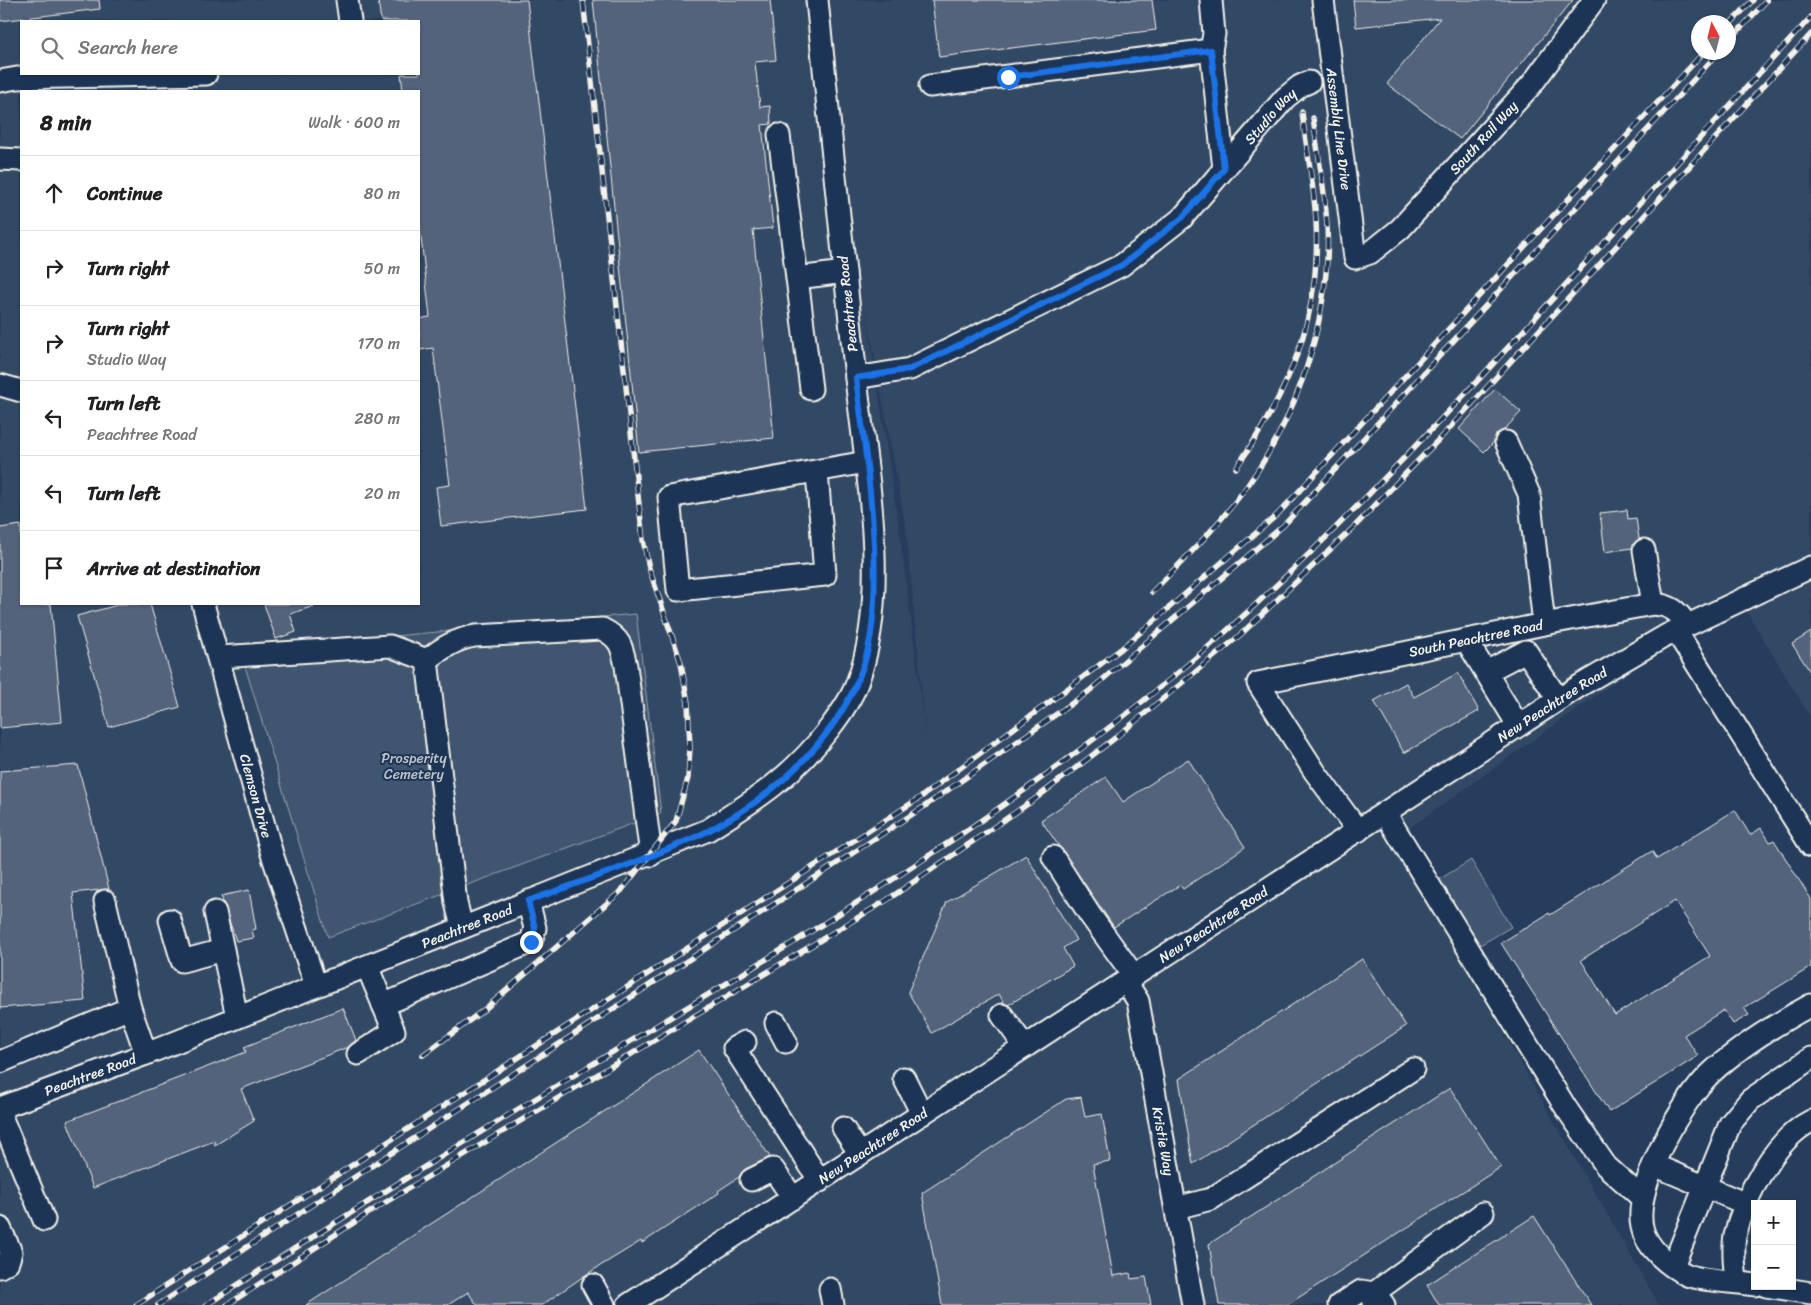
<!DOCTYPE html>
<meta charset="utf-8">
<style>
body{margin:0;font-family:Sriracha,sans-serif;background:#f2f2f2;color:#202124}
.controls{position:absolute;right:15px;bottom:15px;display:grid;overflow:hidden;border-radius:0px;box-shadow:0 1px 4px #0004}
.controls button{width:45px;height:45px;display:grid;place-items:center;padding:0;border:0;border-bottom:1px solid #e0e0e0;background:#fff;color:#202124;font:25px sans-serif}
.compass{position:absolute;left:1691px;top:15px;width:45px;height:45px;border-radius:50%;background:#fff;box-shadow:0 1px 4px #0004;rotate:353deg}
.stop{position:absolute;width:15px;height:15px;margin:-11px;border:4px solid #1a73e8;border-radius:50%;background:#fff}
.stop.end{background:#1a73e8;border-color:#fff;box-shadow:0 1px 5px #0008}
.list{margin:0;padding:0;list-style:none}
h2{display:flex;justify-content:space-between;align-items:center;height:65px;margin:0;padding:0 20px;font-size:21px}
h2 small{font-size:16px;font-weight:400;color:#757577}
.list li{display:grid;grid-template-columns:32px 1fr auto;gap:15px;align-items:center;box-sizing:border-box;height:75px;padding:0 20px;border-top:1px solid #e0e0e0}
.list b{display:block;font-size:19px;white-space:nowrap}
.list p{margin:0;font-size:16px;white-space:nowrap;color:#757577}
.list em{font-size:16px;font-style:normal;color:#757577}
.icon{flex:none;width:28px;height:28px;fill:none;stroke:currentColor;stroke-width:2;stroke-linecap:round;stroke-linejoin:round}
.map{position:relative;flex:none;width:1811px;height:1305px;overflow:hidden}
.search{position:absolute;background:#fff;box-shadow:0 1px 4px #0004;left:20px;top:20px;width:400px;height:55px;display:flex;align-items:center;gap:12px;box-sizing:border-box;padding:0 18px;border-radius:0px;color:#757577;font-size:19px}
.panel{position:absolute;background:#fff;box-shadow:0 1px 4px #0004;left:20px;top:90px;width:400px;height:515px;border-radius:0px}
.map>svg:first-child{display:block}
.built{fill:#334966;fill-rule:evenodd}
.green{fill:#40546f;stroke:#9aa2ac}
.building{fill:#52647b;stroke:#f4f1e8;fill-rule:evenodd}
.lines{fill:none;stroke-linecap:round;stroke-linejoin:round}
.minor-casing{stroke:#f4f1e8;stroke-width:25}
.minor{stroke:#1d3557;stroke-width:21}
.rail-casing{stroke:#f4f1e8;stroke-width:5.5}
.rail{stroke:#1d3557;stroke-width:4;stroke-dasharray:11;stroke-linecap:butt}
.route{stroke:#1a73e8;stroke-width:6}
.labels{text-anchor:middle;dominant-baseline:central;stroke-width:4;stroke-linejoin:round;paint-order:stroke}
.street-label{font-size:14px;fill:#f4f1e8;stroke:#1d3557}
.park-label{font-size:14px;fill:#bec2c4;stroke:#1d3557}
</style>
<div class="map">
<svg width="1811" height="1305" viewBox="0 0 1811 1305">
<rect width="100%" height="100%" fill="#263d5d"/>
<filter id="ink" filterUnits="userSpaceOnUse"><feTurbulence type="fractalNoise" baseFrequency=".02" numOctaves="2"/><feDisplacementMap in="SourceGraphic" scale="10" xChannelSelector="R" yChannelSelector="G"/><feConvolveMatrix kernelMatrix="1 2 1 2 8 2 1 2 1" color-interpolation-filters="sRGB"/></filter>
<g filter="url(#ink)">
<!-- built -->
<path class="built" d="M0,0H1811V718L1737,595L1393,840L1659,1305H0ZM21,21H419V74H21ZM1698,22H1728V52H1698ZM21,91H419V604H21ZM865,304L906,528L927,744L899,529Z"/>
<!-- green -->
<path class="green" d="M636,614L661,813L328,937L240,650Z
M1471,860L1511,927L1475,948L1435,882Z"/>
<!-- building -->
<path class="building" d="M0,0H99L100,9L0,21Z
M378,0H527L587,509L441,526L436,487L450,485L433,348L420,350L419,340V319L430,317L419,220V91H403L401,74H419V21H381Z
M593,0H770L776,60L755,62L760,107L770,106L771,124L762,125L773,228L753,230L774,438L639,452Z
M932,0H1152L1156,30L939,57Z
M1353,0H1573L1460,139L1387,84L1440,18L1356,27Z
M1495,389L1521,412L1504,430L1496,434L1494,442L1484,452L1459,429Z
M1627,510L1628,519L1636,518L1639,539L1632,548L1605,552L1600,513Z
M21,525V604H51L62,722L0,728V528Z
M121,604H150L180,707L109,727L77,616Z
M264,604H314V606L290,614L296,632L276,639Z
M1811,632V673L1792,644Z
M1458,673L1479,711L1404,753L1374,701L1406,683L1414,697Z
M1188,759L1245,847L1183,889L1180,885L1114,927L1041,820L1106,777L1123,802Z
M78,765L109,889L73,893L85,1001L0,1008V771Z
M1735,810L1750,835L1761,828L1770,842L1774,840L1811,899V967L1744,1008L1749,1015L1733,1024L1724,1010L1684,1035L1698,1056L1609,1112L1501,943L1549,913L1550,915L1652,851L1657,859ZM1675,901L1710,956L1615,1015L1581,960Z
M1026,855L1076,940L1063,948L1073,966L1008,1005L1004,1003L999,994L932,1033L908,992L947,902Z
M249,890L256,929L252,930L254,938L236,941L221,896Z
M1362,959L1406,1026L1193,1164L1179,1079Z
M343,1008L356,1040L348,1047L241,1089L254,1121L215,1145L214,1141L93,1188L67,1121L246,1052L244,1047Z
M699,1050L770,1157L745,1169L739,1177L718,1191L719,1193L642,1243L641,1241L587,1274L542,1305H477L468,1292L448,1305H306Z
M1450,1088L1501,1167L1287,1305H1219L1209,1244Z
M1081,1097L1085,1117L1102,1114L1110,1161L1093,1164L1113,1276L1130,1273L1131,1279L1146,1277L1151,1305H942L922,1193L1066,1099Z
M1534,1216L1591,1305H1439L1427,1285Z"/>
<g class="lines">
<defs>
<g id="minor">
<path d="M347,0L350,21"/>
<path id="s1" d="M1323,0L1355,258L1370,253L1400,229L1532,84L1594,0"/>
<path d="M1211,50L1224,169"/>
<path d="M0,81L17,78L206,74"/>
<path d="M930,86L1211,50L1214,34L1211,0"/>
<path d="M779,135L797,278"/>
<path d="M0,159L21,160"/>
<path id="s2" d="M856,378L910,369L1122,265L1182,218L1285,98L1300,86L1309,82"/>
<path d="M0,385L21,391"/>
<path d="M811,389L797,278L845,272"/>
<path d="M1506,442L1529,494L1544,624"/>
<path d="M817,472L825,575L678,590L669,497L866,462"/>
<path d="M1644,550L1653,604"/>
<path id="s3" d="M203,604L272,854L316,986"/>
<path d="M1676,631L1811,846"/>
<path d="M1466,640L1518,725"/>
<path d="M219,657L390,646L427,660L456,903L462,927"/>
<path d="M427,660C442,648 456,639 475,636L602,629C620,638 622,646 626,666L651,855"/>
<path d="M1486,672L1526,651L1558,699"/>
<path d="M1385,813L1566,1108L1606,1166L1642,1198"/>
<path id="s4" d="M1358,831L1315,772L1258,683L1544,624L1653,604C1670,605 1678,611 1687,625"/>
<path d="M1053,857L1090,915L1134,976"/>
<path d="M105,901L130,1008L146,1054"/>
<path d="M215,912L237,1017"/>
<path d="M170,920L182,961L223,950"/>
<path id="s5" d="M1126,982L1138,1001L1193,1305"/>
<path d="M383,1005L531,942L535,928L528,901"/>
<path d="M1002,1015L1025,1047"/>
<path d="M776,1023L786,1042"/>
<path d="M745,1042L734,1048L820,1181"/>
<path d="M358,1054L394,1031L367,966"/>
<path d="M0,1062L130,1008"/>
<path d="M904,1078L922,1114"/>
<path id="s6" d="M0,1108L146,1054L708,830C757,799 793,776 829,729C839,716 851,700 857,683C891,594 866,471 856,378C842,252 830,126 817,0"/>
<path d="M0,1114L44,1220"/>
<path d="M843,1128L860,1154"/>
<path d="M1654,1165L1746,1204"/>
<path d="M751,1180L773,1169L793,1198"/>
<path d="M1176,1208L1211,1199L1413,1069"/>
<path d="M0,1228L11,1252L8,1262L0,1267"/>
<path d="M1673,1266L1730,1124L1750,1100L1811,1058"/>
<path d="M1736,1282C1735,1268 1732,1250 1735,1236C1744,1197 1775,1139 1811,1121"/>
<path d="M593,1285L604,1305"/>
<path d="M1755,1285C1738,1282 1701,1281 1687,1275C1669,1266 1646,1248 1642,1227C1633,1187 1682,1100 1711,1073C1741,1045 1776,1024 1811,1005"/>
<path d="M1766,1286L1811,1293"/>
<path d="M830,1289L833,1305"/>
<path id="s7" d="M628,1305L1581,685L1667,635L1811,567"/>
<path d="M1339,1305L1361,1291L1374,1293V1305"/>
<path d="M1384,1305L1374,1293L1483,1213"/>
</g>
</defs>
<!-- minor casing -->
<use href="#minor" class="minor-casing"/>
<!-- minor -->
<use href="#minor" class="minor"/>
<defs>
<path id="rail" d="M1728,26L1753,0
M1728,42L1767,0
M1236,468C1290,390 1321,318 1316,221C1314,185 1306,148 1302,112
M1152,592C1185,559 1220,524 1247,486C1294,421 1322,340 1327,260C1330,213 1319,164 1313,118
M423,1055L485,1009L621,891L676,821L688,778L690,748L688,703L681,663L649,568L643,540L583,0
M136,1305L921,797L1121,649L1277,515L1704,52
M158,1305L925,806L1088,692L1284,525L1719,52
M206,1305C332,1224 458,1145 586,1068C788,947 992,826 1174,676C1284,585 1383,481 1480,378C1591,258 1700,137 1811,17
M227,1305L381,1205L887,900L1035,799L1115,738L1239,636L1353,528L1444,434L1811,34"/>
</defs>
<!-- rail casing -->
<use href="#rail" class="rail-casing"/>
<!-- rail -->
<use href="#rail" class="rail"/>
</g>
</g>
<g class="lines" filter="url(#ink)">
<!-- route -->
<path class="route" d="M531,942L535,928L528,901C588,879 651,859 708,831C782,793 858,720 871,634C882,556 866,457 856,378L910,369L1122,265L1182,218L1224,169L1211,50L1008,77"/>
</g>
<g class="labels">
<!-- street labels -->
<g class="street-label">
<text stroke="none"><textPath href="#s2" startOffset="502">Studio Way</textPath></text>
<text stroke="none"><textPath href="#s1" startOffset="130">Assembly Line Drive</textPath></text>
<text stroke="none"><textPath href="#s1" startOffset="438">South Rail Way</textPath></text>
<text transform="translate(848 304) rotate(-96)">Peachtree Road</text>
<text stroke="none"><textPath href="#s4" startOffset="401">South Peachtree Road</textPath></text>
<text stroke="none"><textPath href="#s7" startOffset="1102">New Peachtree Road</textPath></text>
<text stroke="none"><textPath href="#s3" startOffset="199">Clemson Drive</textPath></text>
<text stroke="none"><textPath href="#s7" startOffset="698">New Peachtree Road</textPath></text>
<text stroke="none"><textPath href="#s6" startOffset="501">Peachtree Road</textPath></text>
<text stroke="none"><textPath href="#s6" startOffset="96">Peachtree Road</textPath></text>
<text stroke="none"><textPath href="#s5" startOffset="165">Kristie Way</textPath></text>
<text stroke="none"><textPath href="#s7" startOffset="292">New Peachtree Road</textPath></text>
</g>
<!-- park labels -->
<g class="park-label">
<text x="414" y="758">Prosperity<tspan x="414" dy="16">Cemetery</tspan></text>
</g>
</g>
</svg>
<div class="controls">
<button>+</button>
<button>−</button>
</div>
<svg class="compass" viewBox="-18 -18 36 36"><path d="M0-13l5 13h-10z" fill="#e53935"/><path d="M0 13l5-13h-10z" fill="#757577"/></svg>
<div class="stop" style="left:1008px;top:77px"></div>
<div class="stop end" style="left:531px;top:942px"></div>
<div class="search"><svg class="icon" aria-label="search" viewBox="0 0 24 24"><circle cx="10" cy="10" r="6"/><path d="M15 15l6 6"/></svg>Search here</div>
<section class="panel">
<h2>8 min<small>Walk · 600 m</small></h2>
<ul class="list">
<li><svg class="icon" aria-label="ahead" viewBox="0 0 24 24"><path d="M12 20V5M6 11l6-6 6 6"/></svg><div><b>Continue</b></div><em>80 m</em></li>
<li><svg class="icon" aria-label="right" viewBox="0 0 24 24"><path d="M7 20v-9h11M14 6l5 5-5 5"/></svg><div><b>Turn right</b></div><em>50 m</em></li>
<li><svg class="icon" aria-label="right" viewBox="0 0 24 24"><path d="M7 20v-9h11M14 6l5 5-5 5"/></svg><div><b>Turn right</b><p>Studio Way</p></div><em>170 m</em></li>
<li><svg class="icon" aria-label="left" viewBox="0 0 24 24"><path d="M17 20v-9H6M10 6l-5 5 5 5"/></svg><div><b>Turn left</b><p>Peachtree Road</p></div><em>280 m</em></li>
<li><svg class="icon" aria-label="left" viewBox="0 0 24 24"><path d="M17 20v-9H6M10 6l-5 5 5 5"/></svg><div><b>Turn left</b></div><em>20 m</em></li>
<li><svg class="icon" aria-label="arrive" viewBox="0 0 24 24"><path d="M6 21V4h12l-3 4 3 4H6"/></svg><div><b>Arrive at destination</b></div></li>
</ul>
</section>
</div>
